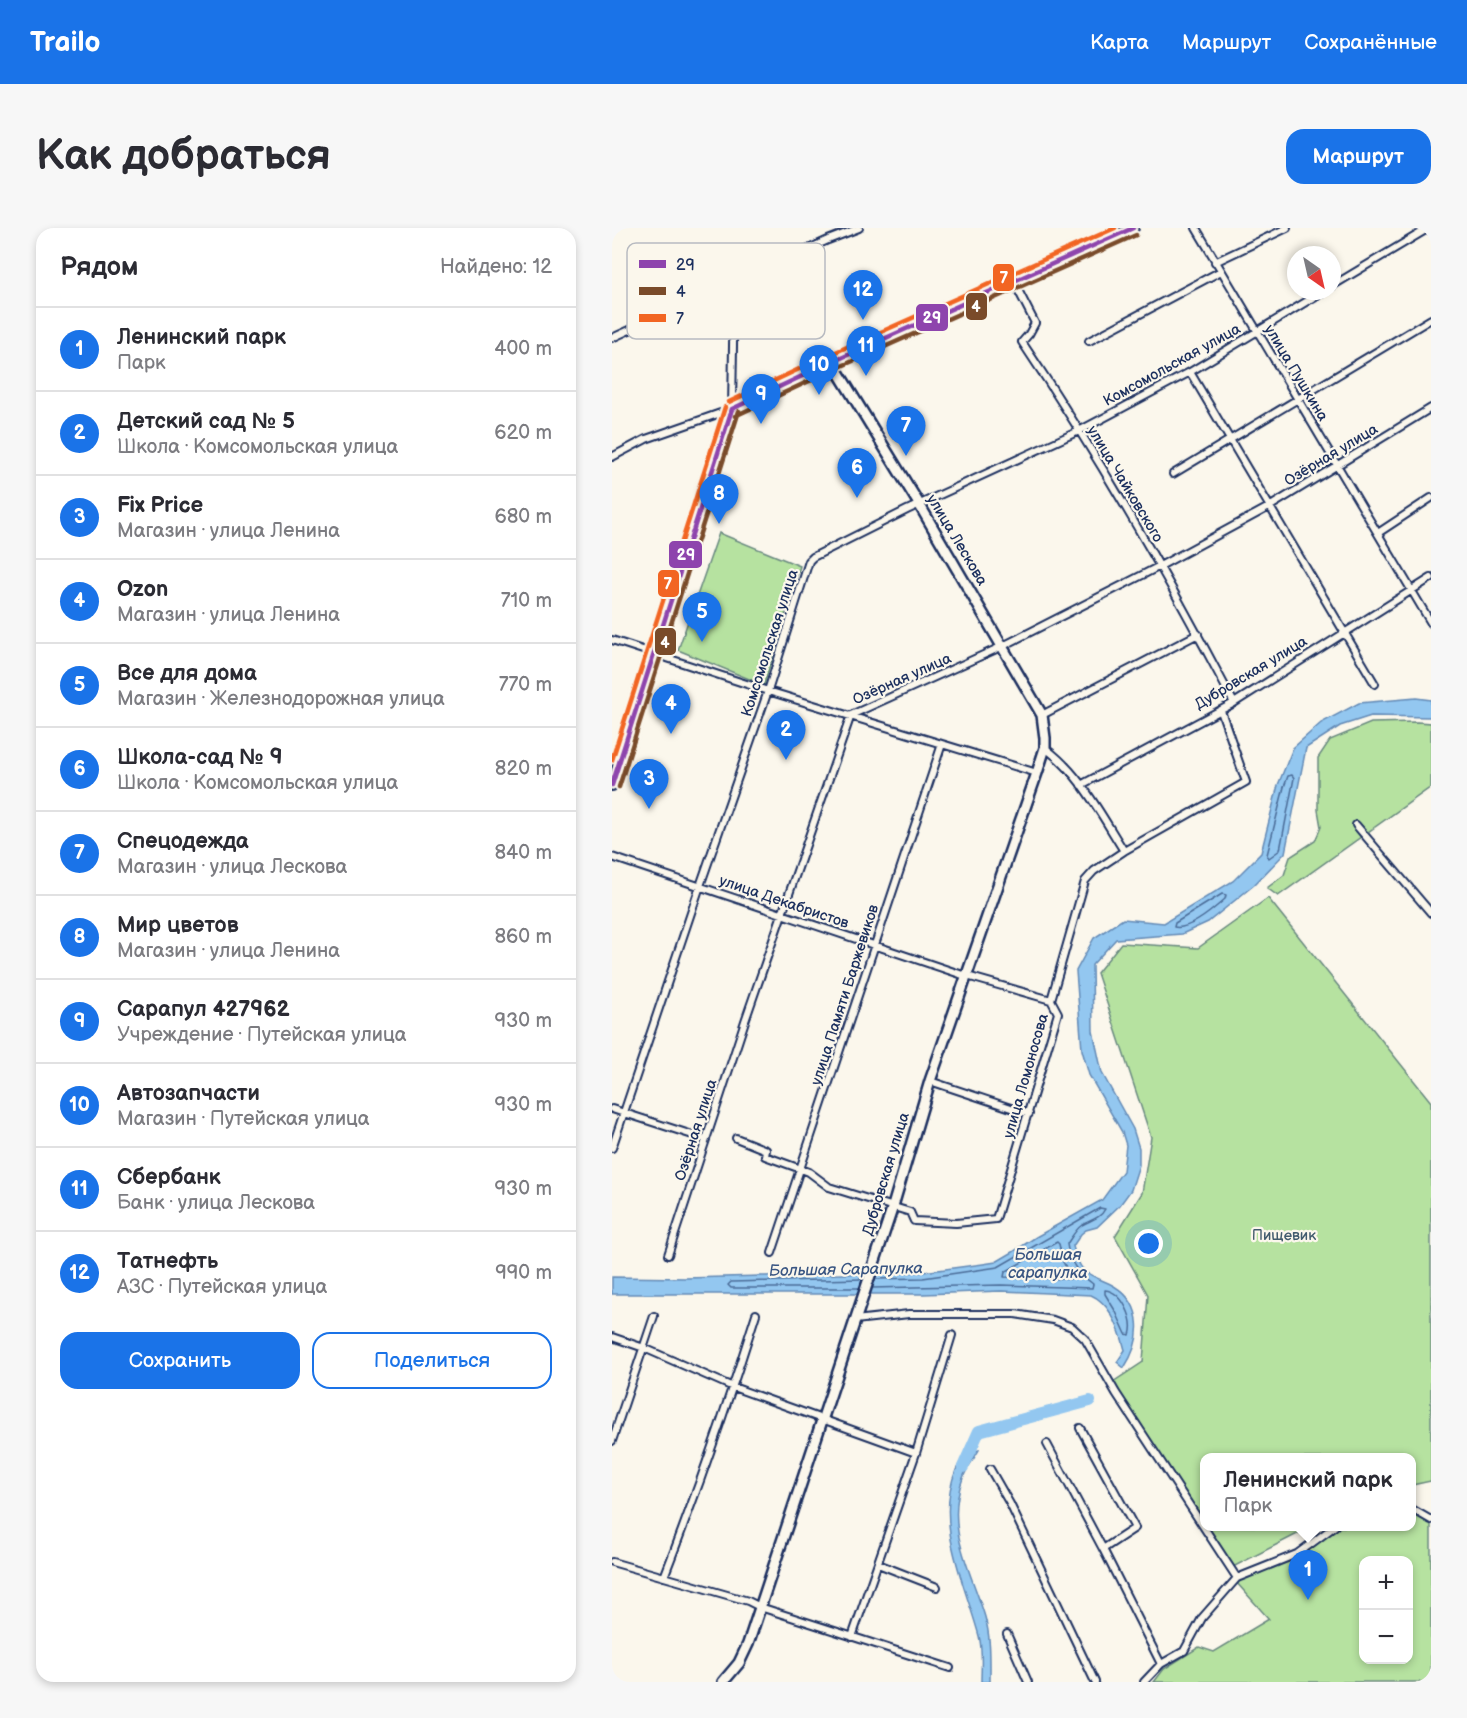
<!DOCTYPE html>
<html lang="ru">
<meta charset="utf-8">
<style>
body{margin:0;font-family:"Balsamiq Sans",sans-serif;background:#f7f7f7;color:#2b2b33}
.controls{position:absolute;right:18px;bottom:18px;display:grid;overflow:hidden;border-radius:12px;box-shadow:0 3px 9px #0003}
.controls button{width:54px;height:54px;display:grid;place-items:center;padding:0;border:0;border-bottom:2px solid #e1e1e2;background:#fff;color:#2b2b33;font:30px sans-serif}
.compass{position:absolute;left:675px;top:18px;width:54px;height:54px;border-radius:50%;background:#fff;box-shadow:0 3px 9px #0003;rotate:146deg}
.you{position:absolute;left:537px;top:1016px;width:21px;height:21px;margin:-15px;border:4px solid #fff;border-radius:50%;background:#1a73e8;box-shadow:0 0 0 9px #1a73e833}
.badge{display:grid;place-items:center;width:39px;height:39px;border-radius:50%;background:#1a73e8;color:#fff;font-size:20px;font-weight:700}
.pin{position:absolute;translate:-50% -50px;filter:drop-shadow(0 2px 3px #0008)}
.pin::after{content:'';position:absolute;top:32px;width:21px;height:18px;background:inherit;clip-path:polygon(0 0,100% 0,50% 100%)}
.popup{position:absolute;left:588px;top:1225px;width:216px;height:78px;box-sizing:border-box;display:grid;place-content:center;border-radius:12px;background:#fff;filter:drop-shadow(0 2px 4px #0005);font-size:20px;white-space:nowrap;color:#7c7c81}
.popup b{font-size:22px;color:#2b2b33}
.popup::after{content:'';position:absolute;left:50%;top:100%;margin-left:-12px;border:12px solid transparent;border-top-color:#fff}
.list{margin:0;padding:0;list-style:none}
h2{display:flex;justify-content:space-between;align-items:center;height:78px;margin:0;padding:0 24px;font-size:26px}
h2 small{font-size:20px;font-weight:400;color:#7c7c81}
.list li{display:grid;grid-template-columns:39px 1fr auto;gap:18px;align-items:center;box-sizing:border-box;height:84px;padding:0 24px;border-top:2px solid #e1e1e2}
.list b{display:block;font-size:22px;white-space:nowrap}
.list p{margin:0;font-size:20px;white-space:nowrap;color:#7c7c81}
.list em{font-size:20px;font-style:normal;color:#7c7c81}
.actions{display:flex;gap:12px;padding:18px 24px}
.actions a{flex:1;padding:14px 0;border:2px solid #1a73e8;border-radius:18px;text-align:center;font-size:21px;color:#1a73e8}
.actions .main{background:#1a73e8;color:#fff}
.map{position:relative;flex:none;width:819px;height:1454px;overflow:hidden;border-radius:18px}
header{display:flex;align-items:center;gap:36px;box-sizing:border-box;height:84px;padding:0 30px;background:#1a73e8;color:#fff}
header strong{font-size:28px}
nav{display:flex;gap:33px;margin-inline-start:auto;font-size:21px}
.intro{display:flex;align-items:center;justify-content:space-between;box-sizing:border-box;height:144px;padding:0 36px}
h1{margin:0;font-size:42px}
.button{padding:15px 27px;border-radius:18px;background:#1a73e8;color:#fff;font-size:21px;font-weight:700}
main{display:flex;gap:36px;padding:0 36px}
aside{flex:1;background:#fff;border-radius:18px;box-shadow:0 3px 9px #0003}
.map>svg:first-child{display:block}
.green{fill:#b6e2a0;stroke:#68887f;stroke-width:1.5;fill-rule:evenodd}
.water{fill:#93c7f0;stroke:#638ab6;stroke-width:1.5}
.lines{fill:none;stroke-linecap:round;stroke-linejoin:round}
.shore{stroke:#4b6c98;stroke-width:1.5}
.river{stroke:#93c7f0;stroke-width:12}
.street-casing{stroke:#1b2f5e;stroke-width:10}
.secondary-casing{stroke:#1b2f5e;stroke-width:14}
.street{stroke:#fbf7ec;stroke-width:6}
.secondary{stroke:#fbf7ec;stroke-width:9}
.bus-1-casing{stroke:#fbf7ec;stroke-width:9}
.bus-2-casing{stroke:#fbf7ec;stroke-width:9}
.bus-3-casing{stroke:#fbf7ec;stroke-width:9}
.bus-1{stroke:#8e44ad;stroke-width:4.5}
.bus-2{stroke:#7a4b2a;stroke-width:4.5}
.bus-3{stroke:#f26522;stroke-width:4.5}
.labels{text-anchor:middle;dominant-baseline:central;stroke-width:4.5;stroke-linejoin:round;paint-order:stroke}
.street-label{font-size:15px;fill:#1b2f5e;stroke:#fbf7ec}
.park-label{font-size:15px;fill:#425c6e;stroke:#fbf7ec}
.water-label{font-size:16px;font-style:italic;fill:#395582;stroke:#fbf7ec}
.key{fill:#fbf7ec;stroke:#b8bbc1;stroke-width:1.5}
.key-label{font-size:16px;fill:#1b2f5e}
.line-badge{stroke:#fbf7ec;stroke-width:2}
.badge-label{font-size:16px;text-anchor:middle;font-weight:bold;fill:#fff}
</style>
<header>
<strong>Trailo</strong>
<nav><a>Карта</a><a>Маршрут</a><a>Сохранённые</a></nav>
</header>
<div class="intro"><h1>Как добраться</h1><a class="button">Маршрут</a></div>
<main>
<aside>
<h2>Рядом<small>Найдено: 12</small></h2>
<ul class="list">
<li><span class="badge">1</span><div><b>Ленинский парк</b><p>Парк</p></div><em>400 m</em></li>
<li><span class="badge">2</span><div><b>Детский сад № 5</b><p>Школа · Комсомольская улица</p></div><em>620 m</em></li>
<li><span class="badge">3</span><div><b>Fix Price</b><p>Магазин · улица Ленина</p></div><em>680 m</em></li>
<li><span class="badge">4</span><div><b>Ozon</b><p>Магазин · улица Ленина</p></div><em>710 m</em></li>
<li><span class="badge">5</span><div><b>Все для дома</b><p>Магазин · Железнодорожная улица</p></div><em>770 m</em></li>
<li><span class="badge">6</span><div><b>Школа-сад № 9</b><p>Школа · Комсомольская улица</p></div><em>820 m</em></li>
<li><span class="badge">7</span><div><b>Спецодежда</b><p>Магазин · улица Лескова</p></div><em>840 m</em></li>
<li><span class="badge">8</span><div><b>Мир цветов</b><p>Магазин · улица Ленина</p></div><em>860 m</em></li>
<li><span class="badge">9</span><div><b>Сарапул 427962</b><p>Учреждение · Путейская улица</p></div><em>930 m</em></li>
<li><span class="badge">10</span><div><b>Автозапчасти</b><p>Магазин · Путейская улица</p></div><em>930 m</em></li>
<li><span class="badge">11</span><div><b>Сбербанк</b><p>Банк · улица Лескова</p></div><em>930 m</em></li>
<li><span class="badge">12</span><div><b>Татнефть</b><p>АЗС · Путейская улица</p></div><em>990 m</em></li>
</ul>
<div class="actions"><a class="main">Сохранить</a><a>Поделиться</a></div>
</aside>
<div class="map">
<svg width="819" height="1454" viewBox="0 0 819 1454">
<rect width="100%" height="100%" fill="#fbf7ec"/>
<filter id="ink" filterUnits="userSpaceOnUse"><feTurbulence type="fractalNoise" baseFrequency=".0167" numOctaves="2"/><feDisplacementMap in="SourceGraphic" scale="12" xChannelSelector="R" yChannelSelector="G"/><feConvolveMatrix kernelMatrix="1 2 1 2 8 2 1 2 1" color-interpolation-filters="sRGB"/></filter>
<g filter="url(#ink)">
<!-- green -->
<path class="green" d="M107,305L188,338L152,457L66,422Z
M805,494L819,495V559L666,668L655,660L672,647L678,629L703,613L709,599L706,582V530L718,512L759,495Z
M656,670L819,874V1253L800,1257V1230H592V1298L699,1299L617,1341L501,1154L531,1134L536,1067L503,1008L530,965L539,909L485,745L509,715L586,720Z
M800,1284L819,1295V1454H542L552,1441L587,1419L602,1424L657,1391L624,1354L677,1332L723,1299L800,1298ZM752,1332H796V1432H752Z"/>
<!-- water -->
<path class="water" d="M804,470L819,472V489L759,488L728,498L694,520L673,625L642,657L596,694L570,706L504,711L480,737L481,803L490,845L521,901L527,920V937L519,962L508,977L485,999L474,1002L469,1006L461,1018C463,1026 465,1036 473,1043C481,1050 492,1052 502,1058C533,1077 530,1113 512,1140L505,1134L513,1122C508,1102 498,1075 479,1067L389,1063L312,1066H0V1049L74,1050L311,1044L371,1036L384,1034L401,1024L424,1009L490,972L511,943L514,917L510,904L477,847L470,822L464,743L482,710L511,691L552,695L621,653L649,625L666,557L681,520L709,495L747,475Z
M367,1222C362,1231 354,1241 351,1250C332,1300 359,1342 373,1389C379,1410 378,1432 378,1454H369C369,1440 371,1422 367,1408C353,1356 322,1295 344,1242C349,1231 355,1224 367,1222Z"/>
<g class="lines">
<!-- shore -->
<path class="shore" d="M680,547L682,550L668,622L657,630L655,627L672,559L676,548Z
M610,666L614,667L613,671C602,681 577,703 562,699L563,695Z
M445,1014L447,1016L451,1034L459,1048L458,1051L392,1049L393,1044Z
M248,1060H119L116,1057L119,1054L251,1051
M260,1060L389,1057L480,1060L481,1056C466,1045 457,1035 455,1016C459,1010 464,1001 470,997C478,992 488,991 493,981L488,980L386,1039L311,1050L263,1051
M493,1062C511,1064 523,1092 518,1107L514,1106L504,1084L493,1066Z"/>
<!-- river -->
<path class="river" d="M351,1239L367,1203L478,1173"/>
<defs>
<path id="street" d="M584,0L819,395
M603,34L675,0
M402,54L423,95L417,106L410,114C488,230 557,351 622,475
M720,58L817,0
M0,110L216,12L247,0
M477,113L609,43
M578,144L763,456
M0,229L34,211L120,181L122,55
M561,246L819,91
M766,305L819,270
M0,412L156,463L425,545
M430,487L586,406
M433,520C468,545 489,587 512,623
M469,557L622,475L819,350
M744,597L819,685
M0,629L348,746L439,772
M318,853L417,886
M0,881L93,911
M124,910L154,922L153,928L197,944L217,959L298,984L302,993L344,995L384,991L446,785L439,772L473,653L482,643L512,623L634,554L609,483
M0,920L88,658L156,463L197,333L201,329L295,282L467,203L578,144L712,63
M160,1025L330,516
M56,1027L133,793L239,487L391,418L548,338L657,279L819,180
M243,1092L297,1086H403L441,1092L460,1099L473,1111L504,1165L625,1350
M0,1109L32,1120L121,1159L304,1225
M468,1200L523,1300L491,1321
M0,1213L42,1088
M435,1216L491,1321L549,1436
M378,1241L398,1276L483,1454
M800,1281L819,1292
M0,1334L136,1373L148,1379L338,1440
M266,1336L325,1359
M52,1349C86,1262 116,1175 144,1086
M395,1406L416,1454
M240,1409L304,1225L340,1107
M532,1454L549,1436L572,1423L590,1390L625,1350L685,1326L723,1298"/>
<path id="secondary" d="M0,557L120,181L220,134L521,0
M111,1454L127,1435L136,1416L281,978L318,853L425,545L433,520V510L430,487L307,276L220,134"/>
</defs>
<!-- street casing -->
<use href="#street" class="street-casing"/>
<!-- secondary casing -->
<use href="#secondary" class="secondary-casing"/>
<!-- street -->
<use href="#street" class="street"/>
<!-- secondary -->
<use href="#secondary" class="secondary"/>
<defs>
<path id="bus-1" d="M120,181L220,134L521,0
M0,557L120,181"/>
<path id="bus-2" d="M123,188L223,141L524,7
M7,559L127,183"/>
<path id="bus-3" d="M117,174L217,127L503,0
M0,532L113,179"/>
</defs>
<!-- bus-1 casing -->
<use href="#bus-1" class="bus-1-casing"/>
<!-- bus-2 casing -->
<use href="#bus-2" class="bus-2-casing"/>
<!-- bus-3 casing -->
<use href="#bus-3" class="bus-3-casing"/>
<!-- bus-1 -->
<use href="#bus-1" class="bus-1"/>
<!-- bus-2 -->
<use href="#bus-2" class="bus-2"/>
<!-- bus-3 -->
<use href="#bus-3" class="bus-3"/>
</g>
</g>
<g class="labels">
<!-- street labels -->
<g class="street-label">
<text transform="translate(560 137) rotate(-29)">Комсомольская улица</text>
<text transform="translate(684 145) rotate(59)">улица Пушкина</text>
<text transform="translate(719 227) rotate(-31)">Озёрная улица</text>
<text transform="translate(513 256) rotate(59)">улица Чайковского</text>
<text transform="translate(345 312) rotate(59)">улица Лескова</text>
<text transform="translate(158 415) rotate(-72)">Комсомольская улица</text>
<text transform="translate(639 445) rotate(-31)">Дубровская улица</text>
<text transform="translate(290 451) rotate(-24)">Озёрная улица</text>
<text transform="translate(172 674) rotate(19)">улица Декабристов</text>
<text transform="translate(233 767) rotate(-72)">улица Памяти Баржевиков</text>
<text transform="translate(414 848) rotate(-74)">улица Ломоносова</text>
<text transform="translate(84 902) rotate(-72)">Озёрная улица</text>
<text transform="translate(274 946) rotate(-73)">Дубровская улица</text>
</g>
<!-- park labels -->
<g class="park-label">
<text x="672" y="1007">Пищевик</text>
</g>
<!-- water labels -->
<g class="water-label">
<text x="436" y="1027">Большая<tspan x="436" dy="18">сарапулка</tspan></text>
<text transform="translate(234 1042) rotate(-1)">Большая Сарапулка</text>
</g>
</g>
<!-- legend -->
<rect x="15" y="15" width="198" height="96" rx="9" class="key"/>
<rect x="27" y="32" width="27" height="8" fill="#8e44ad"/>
<rect x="27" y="59" width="27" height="8" fill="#7a4b2a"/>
<rect x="27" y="86" width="27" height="8" fill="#f26522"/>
<g class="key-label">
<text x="64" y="42">29</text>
<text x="64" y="69">4</text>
<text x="64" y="96">7</text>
</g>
<g class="line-badge">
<rect x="380" y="35" width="23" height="29" rx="6" fill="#f26522"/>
<rect x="353" y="64" width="23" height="29" rx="6" fill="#7a4b2a"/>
<rect x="303" y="75" width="34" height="29" rx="6" fill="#8e44ad"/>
<rect x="56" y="312" width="35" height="29" rx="6" fill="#8e44ad"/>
<rect x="45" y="341" width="23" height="29" rx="6" fill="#f26522"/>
<rect x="42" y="399" width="23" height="29" rx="6" fill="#7a4b2a"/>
</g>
<g class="badge-label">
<text x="392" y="55">7</text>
<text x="364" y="84">4</text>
<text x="320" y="95">29</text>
<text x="74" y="332">29</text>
<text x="56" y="361">7</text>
<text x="53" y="420">4</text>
</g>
</svg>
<div class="controls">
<button>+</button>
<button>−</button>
</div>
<svg class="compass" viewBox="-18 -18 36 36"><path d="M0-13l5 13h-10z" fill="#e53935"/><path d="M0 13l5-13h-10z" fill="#7c7c81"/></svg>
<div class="you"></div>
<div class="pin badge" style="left:696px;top:1372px">1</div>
<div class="popup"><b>Ленинский парк</b>Парк</div>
<div class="pin badge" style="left:174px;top:532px">2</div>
<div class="pin badge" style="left:37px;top:581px">3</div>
<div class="pin badge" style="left:59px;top:506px">4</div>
<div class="pin badge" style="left:90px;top:414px">5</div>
<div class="pin badge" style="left:245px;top:270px">6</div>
<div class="pin badge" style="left:294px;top:228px">7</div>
<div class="pin badge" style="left:107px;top:296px">8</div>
<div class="pin badge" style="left:149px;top:196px">9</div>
<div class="pin badge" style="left:207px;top:167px">10</div>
<div class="pin badge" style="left:254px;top:148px">11</div>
<div class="pin badge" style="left:251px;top:92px">12</div>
</div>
</main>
